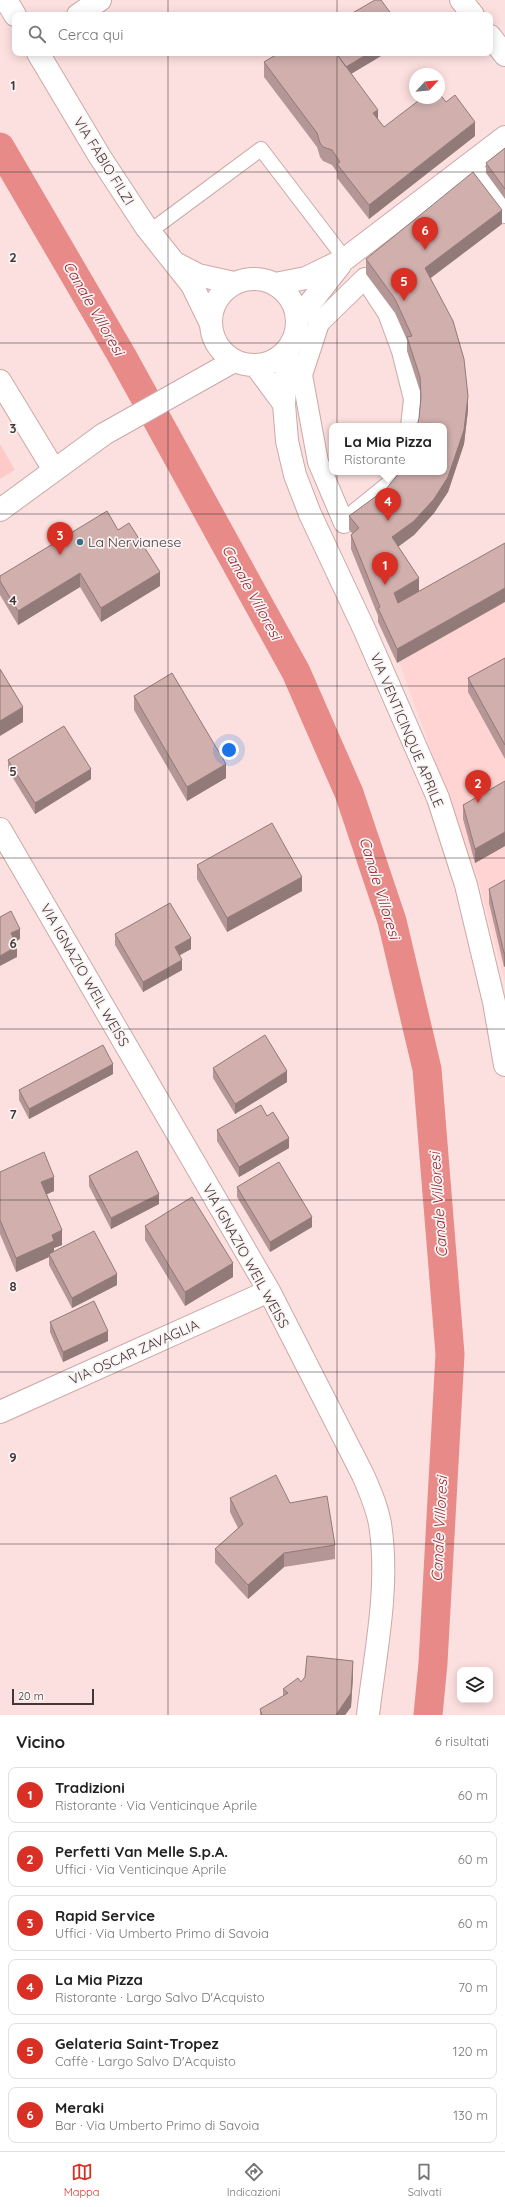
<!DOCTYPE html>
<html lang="it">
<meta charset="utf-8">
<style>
body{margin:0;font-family:Quicksand,sans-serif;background:#f2f2f2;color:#222}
.controls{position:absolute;right:12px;bottom:12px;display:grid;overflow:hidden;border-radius:8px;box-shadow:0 2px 10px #0003}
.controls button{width:36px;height:36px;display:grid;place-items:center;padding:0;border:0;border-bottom:1px solid #e0e0e0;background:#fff;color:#222;font:20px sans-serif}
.compass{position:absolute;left:409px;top:68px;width:36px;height:36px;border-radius:50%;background:#fff;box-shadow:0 2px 10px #0003;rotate:64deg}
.scale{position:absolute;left:12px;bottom:10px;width:82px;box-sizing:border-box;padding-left:4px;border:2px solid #443736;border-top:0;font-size:11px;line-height:14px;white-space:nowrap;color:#443736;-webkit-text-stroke:3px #faf3f3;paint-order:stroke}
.you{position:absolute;left:229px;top:750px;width:14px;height:14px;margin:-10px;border:3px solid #fff;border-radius:50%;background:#1a73e8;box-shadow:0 0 0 6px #1a73e833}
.badge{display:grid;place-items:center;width:26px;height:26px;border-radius:50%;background:#d93025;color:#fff;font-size:13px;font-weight:700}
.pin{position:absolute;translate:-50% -33px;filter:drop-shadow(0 1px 2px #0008)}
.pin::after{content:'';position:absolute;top:21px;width:14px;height:12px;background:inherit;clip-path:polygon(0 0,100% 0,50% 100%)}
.popup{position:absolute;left:329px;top:423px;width:118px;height:52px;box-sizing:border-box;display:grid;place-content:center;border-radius:8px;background:#fff;filter:drop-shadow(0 1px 3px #0005);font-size:13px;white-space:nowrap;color:#767676}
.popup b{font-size:15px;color:#222}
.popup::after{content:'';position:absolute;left:50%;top:100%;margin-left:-8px;border:8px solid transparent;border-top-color:#fff}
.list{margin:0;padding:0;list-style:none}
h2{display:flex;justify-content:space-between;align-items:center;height:52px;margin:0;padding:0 16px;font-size:17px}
h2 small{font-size:13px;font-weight:400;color:#767676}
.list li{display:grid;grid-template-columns:26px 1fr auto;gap:12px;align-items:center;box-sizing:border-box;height:56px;margin:0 8px 8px;padding:0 8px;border:1px solid #e0e0e0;border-radius:8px}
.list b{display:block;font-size:15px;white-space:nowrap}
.list p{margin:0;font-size:13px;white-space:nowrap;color:#767676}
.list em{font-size:13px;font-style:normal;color:#767676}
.icon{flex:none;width:22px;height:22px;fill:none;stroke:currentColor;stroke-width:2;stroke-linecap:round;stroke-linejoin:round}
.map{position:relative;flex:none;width:505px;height:1715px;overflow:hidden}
.search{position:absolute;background:#fff;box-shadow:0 2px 10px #0003;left:12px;right:12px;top:12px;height:44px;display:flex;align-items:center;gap:10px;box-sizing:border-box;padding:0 14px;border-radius:8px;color:#767676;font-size:15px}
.sheet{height:436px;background:#fff}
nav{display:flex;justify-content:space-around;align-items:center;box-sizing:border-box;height:56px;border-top:1px solid #e0e0e0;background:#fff;font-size:11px;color:#767676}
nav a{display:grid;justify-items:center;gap:2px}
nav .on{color:#d93025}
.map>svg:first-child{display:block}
.built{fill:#ffd4d2}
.green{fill:#fecac7}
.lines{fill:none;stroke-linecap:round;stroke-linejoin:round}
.canal{stroke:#e78a88;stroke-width:29}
.service-casing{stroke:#caa9a7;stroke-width:16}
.pedestrian-casing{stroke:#caa9a7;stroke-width:22}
.minor-casing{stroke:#caa9a7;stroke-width:24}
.tertiary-casing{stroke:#caa9a7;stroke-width:24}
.service{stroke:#fff;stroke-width:14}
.pedestrian{stroke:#fff;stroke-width:20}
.minor{stroke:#fff;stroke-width:22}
.tertiary{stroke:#fff;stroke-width:22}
.wall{fill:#b39695}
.shaded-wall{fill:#927a79}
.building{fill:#d0afad;stroke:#927a79}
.grid{fill:none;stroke:#443736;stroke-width:1;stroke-opacity:0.55}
.poi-dot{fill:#376e89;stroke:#faf3f3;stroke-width:1.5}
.labels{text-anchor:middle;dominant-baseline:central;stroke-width:3.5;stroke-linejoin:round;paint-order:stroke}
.street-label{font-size:14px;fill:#443736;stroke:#faf3f3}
.poi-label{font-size:14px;fill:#443736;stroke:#faf3f3;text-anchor:start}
.water-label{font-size:15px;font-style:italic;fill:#93272e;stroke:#faf3f3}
.grid-label{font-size:13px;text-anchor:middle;font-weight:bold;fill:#443736;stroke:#faf3f3;stroke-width:3.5;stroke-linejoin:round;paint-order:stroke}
</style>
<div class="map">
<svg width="505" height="1715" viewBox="0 0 505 1715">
<rect width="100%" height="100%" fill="#fce0df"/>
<!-- built -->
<path class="built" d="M505,565V982L477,876L399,662Z"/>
<!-- green -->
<path class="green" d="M0,444L15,470L0,479Z"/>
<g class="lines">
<!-- canal -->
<path class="canal" d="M0,147L122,356L296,672L349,793L392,921L427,1069L450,1354L433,1663L428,1715"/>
<defs>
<path id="service" d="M149,232L261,149L345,259"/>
<path id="pedestrian" d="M397,472L392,484L344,523L318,462L302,375L319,323L365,278L388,313L402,351L414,399L411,426"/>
<path id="minor" d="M461,0L473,15
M78,15L100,0
M490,36L505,55
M470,165L505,212
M0,381L54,470
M0,510L104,434L234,361
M0,829L269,1291L363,1475C370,1491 377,1507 380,1524C390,1587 375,1653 368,1715
M0,1412L269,1291"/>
<path id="tertiary" d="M6,0L15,15
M38,53L100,157L146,227L192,285L210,322
M177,264L198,275L234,283
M211 322a43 43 0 1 1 86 0a43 43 0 1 1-86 0Z
M275,284L306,278L345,259L505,137
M297,320L340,265
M288,349L284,404L287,441L295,475L310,514L365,631L438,798L466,885L494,1002L505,1065
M256,366L284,404"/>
</defs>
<!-- service casing -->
<use href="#service" class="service-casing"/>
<!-- pedestrian casing -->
<use href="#pedestrian" class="pedestrian-casing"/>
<!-- minor casing -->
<use href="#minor" class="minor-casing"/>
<!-- tertiary casing -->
<use href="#tertiary" class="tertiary-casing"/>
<!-- service -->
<use href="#service" class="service"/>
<!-- pedestrian -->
<use href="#pedestrian" class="pedestrian"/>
<!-- minor -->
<use href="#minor" class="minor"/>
<!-- tertiary -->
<use href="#tertiary" class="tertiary"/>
</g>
<!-- wall -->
<path class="wall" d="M279,53H386L351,74L378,119L384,127L446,102L475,136L369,219L337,178V172L332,165L323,161L320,157L317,147L264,77V62Z
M505,148V199L486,173V163Z
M502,224L431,278L468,410L464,444L448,492L434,513L414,535L398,547L397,663L378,622V616L351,549V535L352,533L349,530V516L444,472L419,418L420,403V391L407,351V340L395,313L366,274V259Z
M118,530L160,586L101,622L80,587L18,625L0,595V576Z
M505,658V759L468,692V678Z
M134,696L226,778L187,801L134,710Z
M8,760L91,779L35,814L8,770Z
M505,781V846L475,863L463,819V805Z
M197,865L302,891L227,932L197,879Z
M505,880V966L504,967L489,903V889Z
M115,934L191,949L179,955L182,970L143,992L115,945Z
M213,1068L287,1082L235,1114L213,1078Z
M113,1074L29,1119L19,1100V1090Z
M267,1116L289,1148L239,1177L217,1141V1130Z
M0,1172L54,1191L47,1194L62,1245L54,1248V1252L117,1285L72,1308L49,1265V1257L16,1272L0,1234Z
M89,1176L159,1204L111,1229L89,1186Z
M237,1187L312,1227L270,1252L237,1197Z
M145,1226L233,1277L185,1306L145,1240Z
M50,1322L108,1341L63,1362L50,1332Z
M230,1498L290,1503L335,1545V1559L284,1567L248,1599L215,1563V1549L238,1528L230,1512Z
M353,1676L351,1707L345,1715H260V1709L283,1696V1689Z"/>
<!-- shaded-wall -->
<path class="shaded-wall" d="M369,53H386L344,78V68Z
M378,110V124L373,113Z
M475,122V136L369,219V205Z
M502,210V224L425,282V268Z
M468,396V410L464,444L448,492L434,513L414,535L392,551V537Z
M160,572V586L101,622V608Z
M80,573V587L18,625V611Z
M419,578V592L394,607V593Z
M505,588V602L397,663V649Z
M23,707V722L0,736V721Z
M226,764V778L187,801V787Z
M91,769V779L35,814V803Z
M505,832V846L475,863V849Z
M302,877V891L227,932V918Z
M20,929V939L11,944V933Z
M191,938V949L175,958V947Z
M17,946V957L0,966V956Z
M505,952V966L504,967V953Z
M182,960V970L143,992V982Z
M113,1064V1074L29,1119V1109Z
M287,1071V1082L235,1114V1104Z
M289,1138V1148L239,1177V1167Z
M54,1177V1191L41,1197V1182Z
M159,1194V1204L111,1229V1218Z
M312,1217V1227L270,1252V1242Z
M62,1230V1245L54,1248V1255L49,1254V1257L16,1272V1258L52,1235Z
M233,1263V1277L185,1306V1292Z
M117,1274V1285L72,1308V1298Z
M108,1331V1341L63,1362V1352Z
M284,1553V1567L248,1599V1585Z
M353,1661V1676L351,1707L345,1715H336Z"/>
<!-- building -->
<path class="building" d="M375,0H381L392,15H349Z
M279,53H336L378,110L373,113L384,127L422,98H439V93L446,102L455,95L475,122L369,205L337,164L340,162L332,150L323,147L320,143L317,133L264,62Z
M336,53H369L346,67Z
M505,148V189L486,163Z
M473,172L502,210L425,268L453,321L464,359L468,396L464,430L448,477L434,499L414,521L392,537L419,578L394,593L398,603L505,543V588L397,649L378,608L380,607L351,535L359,528L349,516L386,489L400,472H444V426H417L419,418L421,397L420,377L407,337L412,336L395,299L366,259Z
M107,511L118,530L129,523L160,572L101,608L80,573L18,611L0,581V576Z
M505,658V745L468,678Z
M0,669L23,707L0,721Z
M172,673L226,764L187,787L134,696Z
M64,726L91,769L35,803L8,760Z
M505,781V832L475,849L463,805Z
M272,823L302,877L227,918L197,865Z
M505,880V952L504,953L489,889Z
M170,903L191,938L175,947L182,960L143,982L115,934Z
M11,911L20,929L11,933L17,946L0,956V917Z
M265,1035L287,1071L235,1104L213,1068Z
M103,1045L113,1064L29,1109L19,1090Z
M261,1105L267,1116L273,1112L289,1138L239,1167L217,1130Z
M137,1151L159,1194L111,1218L89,1176Z
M44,1152L54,1177L41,1182L62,1230L52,1235L54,1241L16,1258L0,1220V1172Z
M279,1162L312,1217L270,1242L237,1187Z
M192,1197L233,1263L185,1292L145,1226Z
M94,1231L117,1274L72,1298L49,1254Z
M94,1301L108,1331L63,1352L50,1322Z
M276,1475L290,1503L327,1496L335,1545L284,1553L248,1585L215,1549L243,1524L230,1498Z
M307,1656L353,1661L351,1693L336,1715H262L260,1709L288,1693L283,1689L298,1678L301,1682L305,1677Z"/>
<!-- grid -->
<path class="grid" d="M168,0V15M337,0V15M168,53V1715M337,53V1715M0,172H505M0,343H505M0,514H505M0,686H505M0,858H505M0,1029H505M0,1200H505M0,1372H505M0,1544H505"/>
<!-- markers -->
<circle class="poi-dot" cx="80" cy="542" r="4"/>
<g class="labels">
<!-- street labels -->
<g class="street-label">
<text transform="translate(104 161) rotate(58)">VIA FABIO FILZI</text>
<text transform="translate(407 730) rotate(67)">VIA VENTICINQUE APRILE</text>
<text transform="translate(85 975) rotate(60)">VIA IGNAZIO WEIL WEISS</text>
<text transform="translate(246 1256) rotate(61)">VIA IGNAZIO WEIL WEISS</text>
<text transform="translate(134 1352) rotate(-24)">VIA OSCAR ZAVAGLIA</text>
</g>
<!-- poi labels -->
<g class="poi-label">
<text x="88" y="542">La Nervianese</text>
</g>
<!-- water labels -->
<g class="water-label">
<text transform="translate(94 308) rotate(60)">Canale Villoresi</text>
<text transform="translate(252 592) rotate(61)">Canale Villoresi</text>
<text transform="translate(380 888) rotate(73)">Canale Villoresi</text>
<text transform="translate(438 1205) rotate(-94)">Canale Villoresi</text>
<text transform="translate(439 1529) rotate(-87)">Canale Villoresi</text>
</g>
</g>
<g class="grid-label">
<text x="13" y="90">1</text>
<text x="13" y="262">2</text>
<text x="13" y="433">3</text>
<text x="13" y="605">4</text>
<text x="13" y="776">5</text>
<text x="13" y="948">6</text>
<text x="13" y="1119">7</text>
<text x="13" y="1291">8</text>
<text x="13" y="1462">9</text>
</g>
</svg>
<div class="controls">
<button><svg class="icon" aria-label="layers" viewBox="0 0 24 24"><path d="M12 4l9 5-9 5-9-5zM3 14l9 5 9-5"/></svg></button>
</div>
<svg class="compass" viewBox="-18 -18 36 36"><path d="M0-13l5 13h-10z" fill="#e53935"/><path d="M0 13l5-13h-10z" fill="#767676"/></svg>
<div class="scale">20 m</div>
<div class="you"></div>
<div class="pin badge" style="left:385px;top:585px">1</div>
<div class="pin badge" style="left:478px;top:803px">2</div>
<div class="pin badge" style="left:60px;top:555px">3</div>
<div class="pin badge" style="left:388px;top:521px">4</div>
<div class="popup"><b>La Mia Pizza</b>Ristorante</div>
<div class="pin badge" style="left:404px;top:301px">5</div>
<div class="pin badge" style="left:425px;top:250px">6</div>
<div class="search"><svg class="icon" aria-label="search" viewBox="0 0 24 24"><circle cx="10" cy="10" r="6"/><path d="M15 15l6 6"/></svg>Cerca qui</div>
</div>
<section class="sheet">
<h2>Vicino<small>6 risultati</small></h2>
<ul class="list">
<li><span class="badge">1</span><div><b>Tradizioni</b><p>Ristorante · Via Venticinque Aprile</p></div><em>60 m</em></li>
<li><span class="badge">2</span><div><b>Perfetti Van Melle S.p.A.</b><p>Uffici · Via Venticinque Aprile</p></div><em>60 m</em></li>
<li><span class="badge">3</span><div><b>Rapid Service</b><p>Uffici · Via Umberto Primo di Savoia</p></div><em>60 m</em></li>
<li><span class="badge">4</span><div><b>La Mia Pizza</b><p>Ristorante · Largo Salvo D'Acquisto</p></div><em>70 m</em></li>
<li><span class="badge">5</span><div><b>Gelateria Saint-Tropez</b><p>Caffè · Largo Salvo D'Acquisto</p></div><em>120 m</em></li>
<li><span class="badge">6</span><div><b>Meraki</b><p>Bar · Via Umberto Primo di Savoia</p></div><em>130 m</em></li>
</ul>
</section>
<nav>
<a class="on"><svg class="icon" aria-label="map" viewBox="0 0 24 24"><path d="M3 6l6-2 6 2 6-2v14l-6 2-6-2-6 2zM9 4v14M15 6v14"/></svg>Mappa</a>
<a><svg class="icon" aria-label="directions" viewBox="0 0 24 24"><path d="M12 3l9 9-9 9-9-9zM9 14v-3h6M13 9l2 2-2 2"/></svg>Indicazioni</a>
<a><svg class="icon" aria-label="saved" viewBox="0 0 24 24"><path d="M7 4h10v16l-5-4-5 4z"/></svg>Salvati</a>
</nav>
